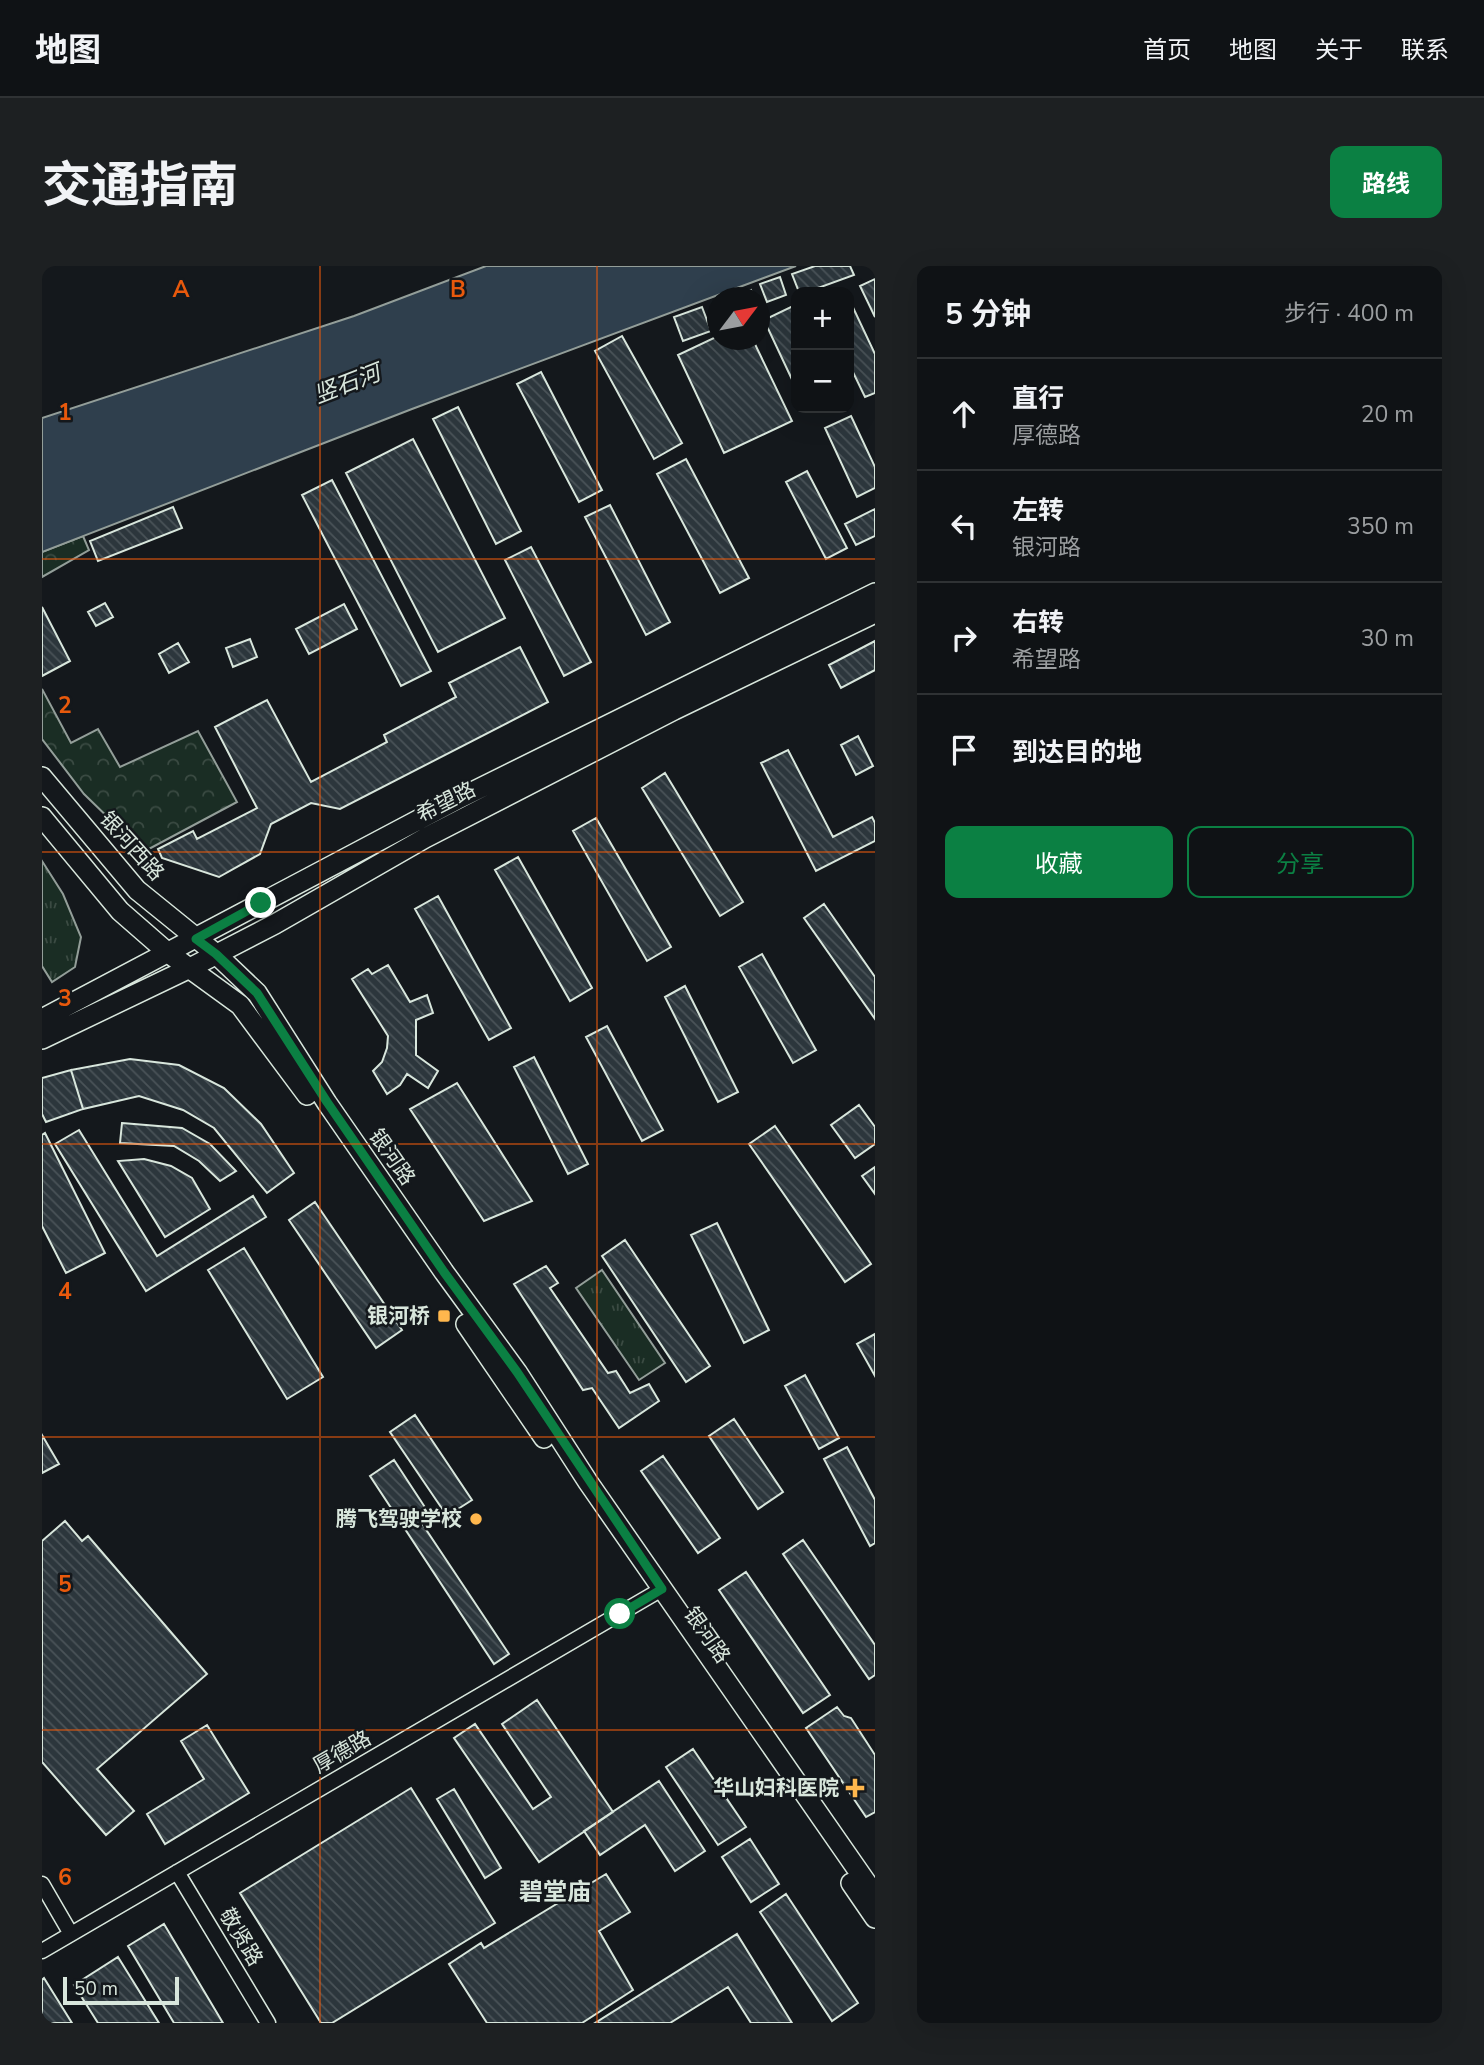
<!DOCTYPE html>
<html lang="zh">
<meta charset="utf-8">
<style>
body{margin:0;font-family:"Nunito Sans","Noto Sans SC",sans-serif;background:#1d2022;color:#f1f3f6}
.controls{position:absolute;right:21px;top:21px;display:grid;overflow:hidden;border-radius:14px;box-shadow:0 7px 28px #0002}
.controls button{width:63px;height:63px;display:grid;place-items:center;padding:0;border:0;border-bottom:2px solid #2f3234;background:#0f1215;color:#f1f3f6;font:35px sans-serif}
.compass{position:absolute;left:665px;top:21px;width:63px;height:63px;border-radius:50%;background:#0f1215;box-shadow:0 7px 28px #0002;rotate:58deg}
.scale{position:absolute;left:21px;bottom:18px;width:116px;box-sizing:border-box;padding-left:7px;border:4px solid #d8e6dc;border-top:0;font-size:19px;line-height:24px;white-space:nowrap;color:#d8e6dc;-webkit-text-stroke:5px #14181c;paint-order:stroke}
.stop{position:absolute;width:21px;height:21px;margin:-16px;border:5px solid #0b8043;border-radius:50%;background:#fff}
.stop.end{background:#0b8043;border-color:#fff;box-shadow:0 2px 7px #0008}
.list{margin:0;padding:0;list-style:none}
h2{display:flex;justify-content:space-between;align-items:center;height:91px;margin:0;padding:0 28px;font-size:30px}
h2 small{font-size:23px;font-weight:400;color:#9b9ea0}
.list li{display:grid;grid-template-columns:46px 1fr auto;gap:21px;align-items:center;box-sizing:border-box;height:112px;padding:0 28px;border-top:2px solid #2f3234}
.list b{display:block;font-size:26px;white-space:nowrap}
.list p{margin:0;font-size:23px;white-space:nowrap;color:#9b9ea0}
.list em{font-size:23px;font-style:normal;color:#9b9ea0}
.actions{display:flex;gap:14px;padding:21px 28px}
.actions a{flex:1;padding:16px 0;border:2px solid #0b8043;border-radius:14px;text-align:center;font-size:24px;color:#0b8043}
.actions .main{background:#0b8043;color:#fff}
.icon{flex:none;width:38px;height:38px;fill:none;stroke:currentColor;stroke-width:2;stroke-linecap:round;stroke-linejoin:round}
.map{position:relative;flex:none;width:833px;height:1757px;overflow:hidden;border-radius:14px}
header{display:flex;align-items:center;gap:42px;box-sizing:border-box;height:98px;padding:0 35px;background:#0f1215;border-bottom:2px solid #2f3234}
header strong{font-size:33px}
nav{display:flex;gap:38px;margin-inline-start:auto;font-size:24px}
.intro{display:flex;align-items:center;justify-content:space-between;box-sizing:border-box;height:168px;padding:0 42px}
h1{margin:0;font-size:49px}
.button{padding:18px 32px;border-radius:14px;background:#0b8043;color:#fff;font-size:24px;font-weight:700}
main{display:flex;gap:42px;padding:0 42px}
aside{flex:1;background:#0f1215;border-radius:14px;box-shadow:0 7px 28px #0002}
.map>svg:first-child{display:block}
.grass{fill:url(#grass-tufts);stroke:#939e99;stroke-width:2}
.forest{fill:url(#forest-crowns);stroke:#939e99;stroke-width:2}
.water{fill:#2f3f4d;stroke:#939e99;stroke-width:2}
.building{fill:url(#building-back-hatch);stroke:#d8e6dc;stroke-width:2}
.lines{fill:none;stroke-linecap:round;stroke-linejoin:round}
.street-casing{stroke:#d8e6dc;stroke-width:17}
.secondary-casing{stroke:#d8e6dc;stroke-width:22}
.street{stroke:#14181c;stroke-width:14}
.secondary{stroke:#14181c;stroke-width:19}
.route{stroke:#0b8043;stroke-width:9}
.grid{fill:none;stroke:#e8590c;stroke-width:2;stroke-opacity:0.55}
.poi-dot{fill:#ffb74d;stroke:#14181c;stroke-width:2.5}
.labels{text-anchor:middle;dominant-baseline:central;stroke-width:5;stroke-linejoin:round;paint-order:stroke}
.street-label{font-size:21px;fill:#d8e6dc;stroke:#14181c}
.poi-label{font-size:21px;font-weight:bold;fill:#d8e6dc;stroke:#14181c;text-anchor:end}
.water-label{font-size:23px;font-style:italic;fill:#d8e6dc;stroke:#14181c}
.quarter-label{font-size:24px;font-weight:bold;fill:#d8e6dc;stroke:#14181c}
.grid-label{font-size:23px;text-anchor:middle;font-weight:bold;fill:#e8590c;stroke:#14181c;stroke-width:5;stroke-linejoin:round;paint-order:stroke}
</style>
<header>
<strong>地图</strong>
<nav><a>首页</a><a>地图</a><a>关于</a><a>联系</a></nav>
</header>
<div class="intro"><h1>交通指南</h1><a class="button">路线</a></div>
<main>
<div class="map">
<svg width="833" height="1757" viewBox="0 0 833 1757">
<defs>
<pattern id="grass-tufts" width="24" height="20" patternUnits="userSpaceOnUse" patternTransform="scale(1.75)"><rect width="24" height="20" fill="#1a2d24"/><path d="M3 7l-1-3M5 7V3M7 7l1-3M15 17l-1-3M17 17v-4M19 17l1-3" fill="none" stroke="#3b4b43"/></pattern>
<pattern id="forest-crowns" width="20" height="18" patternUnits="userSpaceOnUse" patternTransform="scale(1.75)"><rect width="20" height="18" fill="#1a2d24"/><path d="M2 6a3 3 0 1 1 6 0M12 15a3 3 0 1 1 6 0" fill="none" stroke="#3b4b43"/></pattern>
<pattern id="building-back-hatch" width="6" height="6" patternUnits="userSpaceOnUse" patternTransform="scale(1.75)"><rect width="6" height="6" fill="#2c363c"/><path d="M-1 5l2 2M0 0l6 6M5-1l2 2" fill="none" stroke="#4a5358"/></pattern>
</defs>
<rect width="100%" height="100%" fill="#14181c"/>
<!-- grass -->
<path class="grass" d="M0,595L21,628L39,671L33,701L10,716L0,700Z
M560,1004L623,1097L597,1114L534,1022Z"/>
<!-- forest -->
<path class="forest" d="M41,270L47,284L0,311V286Z
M0,423L29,477L56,463L78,501L156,465L195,536L105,584L80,565L42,528L0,473Z"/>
<!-- water -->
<path class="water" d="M444,0H754L370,143L0,286V152L312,50Z"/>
<!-- building -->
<path class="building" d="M773,0H808L812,9L765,26H757L750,8Z
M738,11L744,29L725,36L718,18Z
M833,13V51L818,20Z
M709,24L712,32H696L695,29Z
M807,33L833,88V127L823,131L807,98Z
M751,40L754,46V122L722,54Z
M660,41L669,65L641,75L632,51Z
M580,70L640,177L612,193L553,85Z
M676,70V74H711L750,155L682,187L636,89Z
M499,106L560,224L537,236L475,118Z
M416,141L479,265L454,278L391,153Z
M809,150L833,201V222L815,231L783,162Z
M371,173L463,352L396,386L304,207Z
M644,193L707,312L678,327L615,208Z
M765,205L805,282L784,293L744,216Z
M290,214L389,405L359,420L260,229Z
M568,239L628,356L604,369L543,251Z
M131,241L140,262L56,295L48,275Z
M833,243V270L814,279L803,258Z
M489,281L549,396L522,410L463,294Z
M63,337L71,351L54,360L46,346Z
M302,338L315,363L267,388L254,363Z
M0,341L28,395L0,410Z
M208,373L215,391L191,401L184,382Z
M833,375V404L799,422L787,399Z
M136,377L147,396L127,407L117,388Z
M478,381L506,436L298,543L269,537L229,558L218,588L177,611L120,592L116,583L151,565L155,573L215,542L173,461L225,434L269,516L345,476L342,469L414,431L407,417Z
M816,470L831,500L814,509L799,479Z
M746,484L791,571L830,551L833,557V575L774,605L719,497Z
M623,507L701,636L678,650L600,522Z
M554,552L629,681L605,695L531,565Z
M476,591L550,722L528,735L453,604Z
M396,630L469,762L447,774L373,643Z
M782,638L833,711V753L762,652Z
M720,688L774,784L751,797L697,701Z
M346,699L368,736L385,729L391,747L374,754V789L396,805L386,822L365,808L358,819L345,828L331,805L340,796L345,782L346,770L310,713L326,703L330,708Z
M643,720L696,826L676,836L623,731Z
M565,760L621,864L600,875L544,771Z
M492,791L546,898L526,908L472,801Z
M88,793L137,799L182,822L219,858L252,907L225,927L172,862L141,844L97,830L41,843L29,804Z
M29,804L41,843L4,856L0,848V812Z
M415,817L490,935L442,955L368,843Z
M817,839L833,861V878L813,892L789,859Z
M80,857L140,862L168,878L194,905L178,915L157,895L132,880L78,877Z
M733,860L829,998L803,1016L707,878Z
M37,864L115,990L211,930L224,951L104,1025L13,878Z
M3,867L63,987L24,1007L0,960V869Z
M102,893L129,900L150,912L168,943L123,971L76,895Z
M833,901V928L820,910Z
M273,936L360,1064L334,1082L247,954Z
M675,957L727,1064L702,1077L649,969Z
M583,974L668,1100L644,1116L560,990Z
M202,982L281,1111L245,1133L166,1004Z
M504,1000L516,1017L508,1022L566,1107L574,1105L588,1127L607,1118L617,1135L577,1162L550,1122L541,1124L472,1018Z
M833,1068V1110L815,1078Z
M763,1109L797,1172L777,1183L743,1120Z
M373,1149L430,1234L405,1250L348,1166Z
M692,1153L741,1226L716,1243L667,1170Z
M0,1169L17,1198L0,1207Z
M805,1181L833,1234V1277L828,1280L782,1193Z
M621,1190L678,1272L656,1287L599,1205Z
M352,1194L390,1252L381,1259L467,1388L452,1398L328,1210Z
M23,1255L40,1275L46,1270L165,1408L55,1503L92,1545L64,1569L0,1496V1275Z
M761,1274L833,1379V1409L827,1413L741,1288Z
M704,1306L788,1429L761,1447L677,1324Z
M495,1434L571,1546L497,1596L412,1472L433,1458L491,1543L509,1531L460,1458Z
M795,1441L802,1450L809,1452L833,1489V1546L824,1551L764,1462Z
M165,1459L207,1527L123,1578L105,1548L162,1513L139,1475Z
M651,1483L704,1561L676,1579L624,1501Z
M617,1515L663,1585L633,1605L603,1559L558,1589L542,1565Z
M369,1522L453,1657L290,1757H279L198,1627Z
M412,1523L459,1602L443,1612L395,1533Z
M708,1573L737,1618L709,1636L680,1591Z
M564,1608L588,1646L557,1665L591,1724L540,1757H445L407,1698L439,1677L442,1682Z
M744,1628L816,1737L790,1755L718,1646Z
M122,1658L181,1757H132L86,1680Z
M695,1668L750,1757H709L686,1721L628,1757H553Z
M76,1691L117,1757H56L32,1719Z
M2,1712L30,1757H0V1714Z"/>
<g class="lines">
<defs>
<path id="street" d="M135,1606L226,1757
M0,1618L29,1668
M0,1685L620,1323"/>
<path id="secondary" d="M0,511L95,624L174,688L215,727L285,837L402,1006L475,1106L546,1216L833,1629
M0,551L78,645L125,686L198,739L265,829
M0,753L414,534L833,327
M0,773L148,702L233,658L383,572L632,444L833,347
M424,1058L502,1172
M809,1617L833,1652"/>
</defs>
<!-- street casing -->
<use href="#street" class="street-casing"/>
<!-- secondary casing -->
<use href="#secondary" class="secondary-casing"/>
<!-- street -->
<use href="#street" class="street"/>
<!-- secondary -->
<use href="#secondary" class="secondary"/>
</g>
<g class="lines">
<!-- route -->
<path class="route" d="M219,637L154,673L174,688L215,727L285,836L402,1006L475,1106L620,1323L578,1348"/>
</g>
<!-- grid -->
<path class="grid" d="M278,0V1757M555,0V1757M0,293H833M0,586H833M0,878H833M0,1171H833M0,1464H833"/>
<!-- markers -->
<g class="poi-dot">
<rect x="395" y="1043" width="14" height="14" rx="3.5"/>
<circle cx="434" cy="1253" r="7"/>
<path d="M809.5 1511.5h7v7h7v7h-7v7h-7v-7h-7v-7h7z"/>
</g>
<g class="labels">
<!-- street labels -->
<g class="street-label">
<text transform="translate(404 536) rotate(-27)">希望路</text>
<text transform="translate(90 580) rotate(48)">银河西路</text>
<text transform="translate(350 891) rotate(55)">银河路</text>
<text transform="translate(665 1369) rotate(55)">银河路</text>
<text transform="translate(300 1486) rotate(-30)">厚德路</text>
<text transform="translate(199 1671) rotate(59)">敬贤路</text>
</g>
<!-- poi labels -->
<g class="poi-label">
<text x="388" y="1050">银河桥</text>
<text x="420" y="1253">腾飞驾驶学校</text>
<text x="797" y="1522">华山妇科医院</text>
</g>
<!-- water labels -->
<g class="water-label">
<text transform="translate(305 118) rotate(-21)">竖石河</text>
</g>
<!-- quarter labels -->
<g class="quarter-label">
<text x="513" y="1626">碧堂庙</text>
</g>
</g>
<g class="grid-label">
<text x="139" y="31">A</text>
<text x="416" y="31">B</text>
<text x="23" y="154">1</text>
<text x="23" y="447">2</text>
<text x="23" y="740">3</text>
<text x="23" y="1033">4</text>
<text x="23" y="1326">5</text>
<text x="23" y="1619">6</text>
</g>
</svg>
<div class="controls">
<button>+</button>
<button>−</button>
</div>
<svg class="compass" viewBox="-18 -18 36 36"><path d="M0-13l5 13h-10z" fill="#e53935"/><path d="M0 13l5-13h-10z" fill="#9b9ea0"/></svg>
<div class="scale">50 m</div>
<div class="stop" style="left:578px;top:1348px"></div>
<div class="stop end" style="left:219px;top:637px"></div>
</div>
<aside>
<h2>5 分钟<small>步行 · 400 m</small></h2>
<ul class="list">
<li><svg class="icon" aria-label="ahead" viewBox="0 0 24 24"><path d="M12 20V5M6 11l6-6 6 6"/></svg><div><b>直行</b><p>厚德路</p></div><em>20 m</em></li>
<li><svg class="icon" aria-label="left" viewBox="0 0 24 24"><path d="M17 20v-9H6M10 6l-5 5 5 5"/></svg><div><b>左转</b><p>银河路</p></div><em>350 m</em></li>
<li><svg class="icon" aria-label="right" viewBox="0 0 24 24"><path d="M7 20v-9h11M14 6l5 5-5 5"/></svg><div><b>右转</b><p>希望路</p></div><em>30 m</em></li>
<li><svg class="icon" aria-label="arrive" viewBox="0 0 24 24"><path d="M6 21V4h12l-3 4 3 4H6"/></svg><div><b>到达目的地</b></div></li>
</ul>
<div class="actions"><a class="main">收藏</a><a>分享</a></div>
</aside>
</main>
